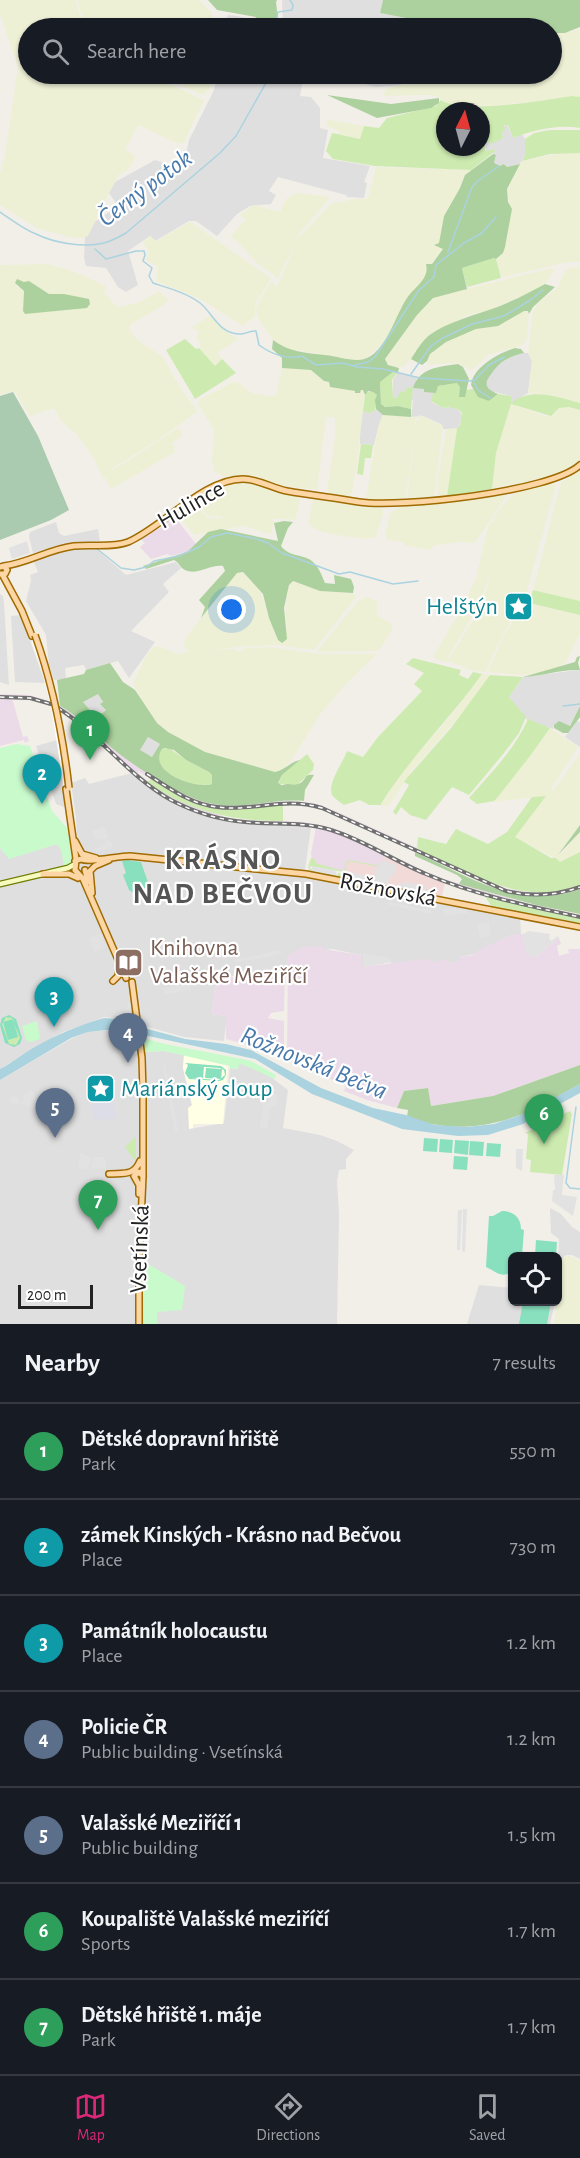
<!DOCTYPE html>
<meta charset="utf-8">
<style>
body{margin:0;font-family:"Alegreya Sans",sans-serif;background:#20242c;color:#f1f3f6}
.controls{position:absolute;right:18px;bottom:18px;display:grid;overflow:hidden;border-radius:9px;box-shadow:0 2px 4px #0004}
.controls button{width:54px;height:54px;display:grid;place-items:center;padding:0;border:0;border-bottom:2px solid #363941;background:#171b24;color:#f1f3f6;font:30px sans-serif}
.compass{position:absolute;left:436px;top:102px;width:54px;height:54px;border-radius:50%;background:#171b24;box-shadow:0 2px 4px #0004;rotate:6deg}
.scale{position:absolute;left:18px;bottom:15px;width:75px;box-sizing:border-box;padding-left:6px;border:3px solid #222;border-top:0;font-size:16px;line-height:21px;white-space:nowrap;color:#222;-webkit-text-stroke:4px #fff;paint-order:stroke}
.you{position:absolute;left:232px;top:610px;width:21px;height:21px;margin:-15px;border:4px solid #fff;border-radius:50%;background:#1a73e8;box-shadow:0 0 0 9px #1a73e833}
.badge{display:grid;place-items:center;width:39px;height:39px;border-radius:50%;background:#db2777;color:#fff;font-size:20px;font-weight:700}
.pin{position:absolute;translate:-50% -50px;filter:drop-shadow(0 2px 3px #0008)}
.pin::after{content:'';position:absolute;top:32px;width:21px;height:18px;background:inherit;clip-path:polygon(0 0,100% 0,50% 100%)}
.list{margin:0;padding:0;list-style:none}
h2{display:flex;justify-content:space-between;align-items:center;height:78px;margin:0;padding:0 24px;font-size:26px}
h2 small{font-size:20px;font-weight:400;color:#9ea1a6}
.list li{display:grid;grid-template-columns:39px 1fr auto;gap:18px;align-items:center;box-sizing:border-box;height:96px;padding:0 24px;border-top:2px solid #363941}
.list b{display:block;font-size:22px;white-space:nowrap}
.list p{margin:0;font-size:20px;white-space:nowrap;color:#9ea1a6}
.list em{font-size:20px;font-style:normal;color:#9ea1a6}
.icon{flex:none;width:33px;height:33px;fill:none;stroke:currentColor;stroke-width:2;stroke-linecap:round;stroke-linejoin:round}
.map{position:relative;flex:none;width:580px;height:1324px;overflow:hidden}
.search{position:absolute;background:#171b24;box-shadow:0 2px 4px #0004;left:18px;right:18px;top:18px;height:66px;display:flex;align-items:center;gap:15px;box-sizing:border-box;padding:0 21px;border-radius:33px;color:#9ea1a6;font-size:22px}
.sheet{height:750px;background:#171b24}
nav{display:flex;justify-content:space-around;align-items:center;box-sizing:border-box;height:84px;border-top:2px solid #363941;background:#171b24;font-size:16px;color:#9ea1a6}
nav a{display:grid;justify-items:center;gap:3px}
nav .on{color:#db2777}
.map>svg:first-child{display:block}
.residential{fill:#e0dfdf}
.commercial{fill:#f2dad9}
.industrial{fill:#ebdbe8}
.education{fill:#ffffe5}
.farmland{fill:#eef0d5;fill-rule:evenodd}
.grass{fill:#cdebb0;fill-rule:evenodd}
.forest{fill:#add19e;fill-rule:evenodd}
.cemetery{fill:#aacbaf}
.park{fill:#c8facc}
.pitch{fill:#88e0be;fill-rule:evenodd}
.parking{fill:#e2e2e2}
.plaza{fill:#dddde8}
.water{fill:#aad3df}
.pier{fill:#fff}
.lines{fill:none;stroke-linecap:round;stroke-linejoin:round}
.stream{stroke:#aad3df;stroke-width:1.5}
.secondary-casing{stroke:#707d05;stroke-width:7}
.primary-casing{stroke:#a06b00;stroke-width:8}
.secondary{stroke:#f7fabf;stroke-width:4.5}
.primary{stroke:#fcd6a4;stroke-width:5}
.rail-casing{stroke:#707070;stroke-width:4}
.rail{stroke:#fff;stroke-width:1.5;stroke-dasharray:4.5;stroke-linecap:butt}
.primary-bridge-casing{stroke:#a06b00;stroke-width:8;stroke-linecap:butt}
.primary-bridge{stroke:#fcd6a4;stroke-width:5}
.labels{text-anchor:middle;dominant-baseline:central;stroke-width:4.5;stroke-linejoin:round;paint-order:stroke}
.street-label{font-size:24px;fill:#222;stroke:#fff}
.culture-label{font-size:24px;fill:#0d838f;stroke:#fff;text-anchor:end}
.education-label{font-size:24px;fill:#785e54;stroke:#fff;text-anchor:start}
.water-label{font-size:26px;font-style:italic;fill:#4a7aab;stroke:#fff}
.district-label{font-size:30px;font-weight:bold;letter-spacing:1.5px;fill:#555;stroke:#fff}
</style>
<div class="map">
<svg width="580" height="1324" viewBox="0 0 580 1324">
<rect width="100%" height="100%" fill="#f2efe9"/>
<!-- residential -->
<path class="residential" d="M282,0H383L380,13L421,21L436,26V28H283Z
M228,15L237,16L251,19L246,28H224L223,27Z
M218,74H399L402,85L376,87L350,80L303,79L300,96L311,97L320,108V128L328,130L323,158L370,166L364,182L367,183L364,198L347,197L346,195L278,177L269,191L276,195L271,204L250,206L237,214L217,236L196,221H189L155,241L150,236L128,251L138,285L126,292L118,287L106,268L86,266L84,258L85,237L93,223L118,206L109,193L115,182L155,160L180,168L186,155L189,140L214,90Z
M507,124L513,138L522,134L525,139V155L520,164L507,167L504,164L500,167L494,163L496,156L493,154L495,149L486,152L485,143L503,138L502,132L504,126Z
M524,353H528L532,361L528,393L510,404L511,396L491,391L486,385V380L497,365L504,359Z
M398,372L418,378L416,380L424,389V392H434L431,401L433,403L441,407L447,408L449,406L458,409L462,415L459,427L457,429H443L441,424L423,416L411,417L413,401L405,391L402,392L397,398L393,399V380Z
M376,409L383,415L378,428L374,445L360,444V426L363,411L370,413Z
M56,522L59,533L64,536L98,529L100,541L73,543L33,553L29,537L30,532Z
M94,547L126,575L176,562L181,568L163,584L169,592L131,631L155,642L129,678L118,661L86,670L84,665L65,668L66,679L54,680L49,665L46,635L26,601L31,581L30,575L38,572L33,560L71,549Z
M0,594L3,596L4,603L9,685L0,682Z
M21,615L45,683L15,682L11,616Z
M578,670H580V706L569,727L554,725L553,729L526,719L509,697L523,677Z
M98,693L106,710L97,718L83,702Z
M577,721L580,722V747L565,737Z
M148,737L160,744L152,757L139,750Z
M57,740L64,793V807L56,804L36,746Z
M132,773L169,800L201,815L246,824L311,827L305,870L520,914L521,935H511L475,954L459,957L460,961L449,963L432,962L392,965L391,962L361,967V955L332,949L288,955V973L216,977L212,1014L227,1016L224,1041L184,1037L115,1018L104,1017L63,1032L0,1069V848L10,858L57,844L74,859L85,854L80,847L77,834L76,818L71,783L85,778L89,784Z
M111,1030L113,1041L135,1054L143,1052L164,1051L184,1055L183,1068L192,1105L189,1129L224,1123L230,1068L237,1069L239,1064H242L267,1074L288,1090L283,1128L320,1135L337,1141L354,1150L346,1159V1169L339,1170L337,1181L339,1215L337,1324H0V1080L71,1039L88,1032Z
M550,1208L561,1214L572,1227L580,1232V1259L572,1255H566L561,1262L558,1285L559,1239L551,1233Z
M479,1285L512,1288V1302H555L550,1324H467Z"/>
<!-- commercial -->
<path class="commercial" d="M383,855L445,883L442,896L344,877L347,863L349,861L380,867Z"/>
<!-- industrial -->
<path class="industrial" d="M174,516L196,544L187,552L170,556L168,554L151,559L140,547L145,543L141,539L157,528L158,529L166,525L165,522Z
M0,694L29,695L57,704L78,717L127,759L176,790L197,800L227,806L283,801L314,803L342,814L507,889L539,893L558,892L580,885V889L549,897H529L506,892L322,810L294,804L240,809L212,808L182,798L138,771V773L159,790L227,818L246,820L304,822L332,828L440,878L526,903L580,915V918L535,909L458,888L427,876L383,856L380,867L350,861L347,863L345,872L317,866L312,863L311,853L316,828L237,823L201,815L180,807L145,784L65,714L52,707L38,701L12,698L23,737L27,736L29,741L25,743L24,740L0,746Z
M523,934L527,954L536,957L559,938L561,944L557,946L559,956L569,953L568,949H580V1065L493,1096L430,1106L428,1088L404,1091L397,1108L367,1100L344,1091L346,1086L287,1060L288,955L304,947L323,946V949L361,955V967L424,959L432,962L448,959L449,963L459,961V957L474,955L477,951L511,935Z
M285,973L284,1011L271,1013L268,1018L284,1021V1052L280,1060L258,1048L226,1039V1016L212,1014L216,977H245Z"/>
<!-- education -->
<path class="education" d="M184,1055L228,1066L223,1124H193V1128L189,1129L188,1108L192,1105L183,1068Z"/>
<!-- farmland -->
<path class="farmland" d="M0,0H76L83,28H28V74H148L204,100L183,144L174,142L138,125L125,150L134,155L135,159L127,170L118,175L88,236L83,238L68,237L37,228L0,205V175L5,155L18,67L0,14Z
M78,0H199L211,12L217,28H84Z
M580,29V97L491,106L447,104L440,98L433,95L384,96L385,89L401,85V79L404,78V74H552V34L570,32Z
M153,74H216L209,90L203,95Z
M330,120L364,126L360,139L338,134L339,131L327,126V121Z
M562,153H580V262H569L503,277L500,275L496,259L503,253L507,239L510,211L507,193L513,174L522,161Z
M376,167L471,170L465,175L460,188L444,216L441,240L437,245L444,248L427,268L425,277L382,344L365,359L355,360L288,349L273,340L259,320L256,309L263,294L271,282L274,283L275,287L278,285L297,240L278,278L257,263L237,241L230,237L246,219L239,215L254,205L280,212L286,199L298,193L330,197L299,234L297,239L331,204L354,199H368Z
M190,222L271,278L255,304V316L243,326L200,299L156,281L158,267L146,260L149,252L143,242L151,236L156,241Z
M48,264L75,272L106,286L104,293L117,307L138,303L159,291L168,300V302L130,325L129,330L140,342L162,356L183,392L198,411L164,436L111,469L110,471L126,462L178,428L181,432V437L172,443L175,452L111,489L105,477L104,480L92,455L76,434L61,421L54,408L30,416L14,391L0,395V265ZM29,281L49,294H64L87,308L25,313L23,311L24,291L16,285Z
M571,267L580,268V403L551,395L528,393L532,361L528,353L533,310L542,300L558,287L565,271Z
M547,269H554L551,276L545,284L531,292L490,310L469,315L432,333L421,343L411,359L403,367H394L385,362V359L417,315L434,297Z
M524,311H528L529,314L527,338L523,345L488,355L472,370L458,363L429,365L427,361L430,354L446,342L476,329L498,326Z
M210,316L230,334L239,339L217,353L222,359L215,366L199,348L201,346L197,338L199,332L192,327Z
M282,368L311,370L324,381L355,391H365L357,464L352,493L348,497L331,494L327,492L335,437V417H326L317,490L283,486L250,476L225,477L214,471L212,459L214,430L198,404L199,400L233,382L239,383L252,393L269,396H276Z
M511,404L549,417L559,408L569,407L580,410V461L567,471L538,481L492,489L496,453Z
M386,414L416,417L415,430L417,418L420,415L443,426L434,496L407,499L414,437L405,500L385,502L368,500L366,498L378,428L382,416Z
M455,428L457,429L447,496L439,497L437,494L438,479L446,431L447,429Z
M580,471V601L533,590L561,482Z
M243,482L297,495L300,500L295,520L274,518L272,532L268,534L244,526L195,535L179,518L177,514L192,503L210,519L221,518V516L212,517L206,514L197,500L217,489Z
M552,483L555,485V488L525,598L515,608L509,624L499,642L486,672L473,671L449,661L446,662L435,659L433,656L458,615L475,581L488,527L501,507L516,492ZM490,575L487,589L473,620L449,659L448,657L478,606Z
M508,493L475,543L461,542L436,545L428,550L404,545L403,542L388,540L385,536L390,513L400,507Z
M317,498L382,508L383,513L376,537L366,539L336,535L314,529L309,524L312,502Z
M237,573H243L261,591L267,612L278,640L287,629L285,611L289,585L292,581L320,591L353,593L356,597L314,650L277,645L234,647L216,650L232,649L240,652L245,648L270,647L319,654H377L348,682L321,713L290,762L281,771L275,772L205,752L168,732L157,723L144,705L133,683L147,654L154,647L159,646L177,654L190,651L184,648L185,639Z
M367,597L377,601V616L392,624V630L381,648L375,651L318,652V650L358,601Z
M530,604L580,615V633L566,662L559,667L535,674L522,675L488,672L503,637L513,621L528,618Z
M482,674L490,675L472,702L413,769L388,807L381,805L403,770L451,716Z
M550,728L578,747L551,789L552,792L580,754V825L558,855L563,852L580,832V852L562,862L514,837L545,796L493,802L530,756Z
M564,1256H570L580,1261V1324H554L561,1262Z"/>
<!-- grass -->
<path class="grass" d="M572,96L580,97V128C558,124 533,130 513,138L508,125H504L505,130L502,132L503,138L491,144L490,142L485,143V151L496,149L494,152L471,170L375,166L333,159L326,151L332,133L360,139L364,126L379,128L387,118L436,106L441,100C462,115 545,100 572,96ZM445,111H481V147H445Z
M550,130H580V153L550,154L522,161L525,155V139L534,133Z
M494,258L496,259L501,278L467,287L462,268Z
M185,339L196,349L199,348L215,366L222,359L236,373L195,399L166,350Z
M393,372H398L392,380L393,398H397L400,392L405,391L408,387L413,388L411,409L398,406L385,407L381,404L380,382Z
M457,383L460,385V390L465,394L466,390L473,389L489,401L498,394L511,396V403C532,387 556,397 580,403V410L569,407L559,408L551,416L511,404L496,453L492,489L447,496L457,429L460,425L462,413L458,409L451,408L449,406L447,408L441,407L431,401L433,393H436L438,386Z
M367,392H373L377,395L375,410L370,413L363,411L365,395Z
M361,444L373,445L371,458H365L363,475L357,474Z
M533,590L580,601V615L529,603Z
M413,658L461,670L459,675L468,679L473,672L482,674C450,719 410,757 381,804L382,805H369L360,800L344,805C341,803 334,798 332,795C327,783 344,761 347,751L363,757L378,737L422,691L414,684L424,673L406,664Z
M490,675L523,677L509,697L526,717L519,733L504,753L469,795L452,787L426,820L410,815L401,807L396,815L393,812L409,785L404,782L406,779L451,728Z
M528,719L550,728L530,756L497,798L494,801L477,804L469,798C490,774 515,749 528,719Z
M169,748L186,760L209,772L212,775V784C195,788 159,776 158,756L162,749Z
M307,754L314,764L313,770L298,784H278L282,775Z
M151,779C180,797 205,812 240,809C254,808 268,805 283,804V821C232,821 189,812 147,782Z
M546,796L515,837L551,858H556L560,862L580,852V885L578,886C518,906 470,873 417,849L418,837L446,844L456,829L488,844L507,832L532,797Z
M311,858L315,859V863L344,871L346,862L349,860L380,866L382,861L385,860L381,862L380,867L349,861L347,863L345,872L309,866L311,869L337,876L338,873L345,875V877L373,883L311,873L308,867Z
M484,895L580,918V923L492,907Z
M6,1017H11L15,1020L20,1040L16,1045H12L7,1042L2,1024Z
M570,1111L572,1114L562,1175L530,1172L531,1160L526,1159L528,1134L525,1133Z
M136,1136V1162L125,1147Z"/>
<!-- forest -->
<path class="forest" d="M208,0H277L276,2L279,28H252L256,17L217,10Z
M383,0H580V27L565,33H552V28H443L421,21L380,13Z
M327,95L391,104L439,98V103L431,108L377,118Z
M493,154L496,155L494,163L500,166L504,164L507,167L520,164L507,189L508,202L512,209L505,247L503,253L496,259L494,258L462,268L467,289L433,298L417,315L385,359L388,365L399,368L398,372H393L380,382L381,404L385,407L398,406L411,409V417L383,415L376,409L375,400L377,395L373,392L368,391L365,395L363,390H361L360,393H355V391L330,387L329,382L324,381L311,370L282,368V358L272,349L273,340C289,352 306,353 325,355C336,356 347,360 357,360C384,361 395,315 407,298C414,287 430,279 426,264H432L443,249L434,245L439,243L444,216L460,188L465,175Z
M17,279L24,282L29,281L49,294H64L89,299L90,304L87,308L25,314L23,311L24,291L15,283Z
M545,284L555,287L533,307L529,314L528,311H524L498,326L476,329L446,342L430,354L427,361L422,365L411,359C417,350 422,340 431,334C447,323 468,317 486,311C507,304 527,294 545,284Z
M515,348L521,349L524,353C505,358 500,361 489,377C483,386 489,390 498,394L489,401L478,397L471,385C473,367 499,353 515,348Z
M458,364L463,367L469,379L465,397H459L460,387L457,383L438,386L436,393L424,392V389L413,388C420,367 439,367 458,364Z
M284,521L293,522L288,528L281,546C289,557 303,554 312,561C319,567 322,576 325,583L335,584L334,575L351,579L354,587L353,593L320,591L293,581L289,585L284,608L287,639L282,643L278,640L269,618L263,594L243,572L237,573L201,618L205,607L199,600L225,571L223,566C210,564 197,576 185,570C180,568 180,563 174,560L146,569L143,566L187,552L208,532L221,529L278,541L274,523Z
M580,656L578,663L580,670C561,669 542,676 523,677L575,662L577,657Z
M110,663L123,682L135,690L157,723L168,732L205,752L275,772C285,770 290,762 300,760L282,775L278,783C285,787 279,785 287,784C291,784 294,785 298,784C307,781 303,773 314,775L305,790L304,801C274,798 243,810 213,804C183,799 137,768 113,749C96,734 80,717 60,706L57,680L84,674L86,670ZM98,694L103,702L100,704L106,710L97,718L83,702ZM148,737L160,744L152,757L140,750ZM165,748L174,750L186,760L209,772L212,775V784C195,789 147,772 162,749Z
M580,706V717L568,733H563L554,728V725L559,721L570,726Z
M580,825V832L558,855Z
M415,852C470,877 518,911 580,889V914L536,905L459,884L462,879L457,875L415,856Z
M580,1065V1084C566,1092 552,1099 540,1108C534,1112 524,1114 517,1116C481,1129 443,1131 407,1117L408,1110L397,1108L404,1091L428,1088L431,1106L493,1096Z"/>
<!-- cemetery -->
<path class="cemetery" d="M13,392L38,436L69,510L51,520L0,540V396Z"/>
<!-- park -->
<path class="park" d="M522,601L530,604L528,618L511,621L515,608Z
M16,744L30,746L52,811L67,828L74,859L72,863L64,866L61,850L57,844L9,859L0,848V748Z
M37,1021L40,1039L31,1042L26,1040L22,1026Z
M121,1032L165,1044L242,1059L251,1061L276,1075L275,1079L242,1064L239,1065L238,1069L230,1068V1066L164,1051L143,1052L136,1045L135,1048L122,1043L121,1038L117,1039L113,1033Z
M145,1262L185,1286L182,1310L157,1312V1324H144L142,1263Z"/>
<!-- pitch -->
<path class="pitch" d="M126,860L141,862L150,888L147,892L137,895L129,890L123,875L126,873L122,861Z
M9,1015L16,1019L22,1038L20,1044L14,1047L5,1043L0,1025L2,1018ZM6,1017L12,1018L20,1038L16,1045L9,1044L2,1024Z
M13,1019L18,1037L8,1040L3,1022Z
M185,1063L221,1066L226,1070V1075L223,1080L219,1081L189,1079L185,1073L188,1065ZM191,1066L220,1068L224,1070L225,1075L219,1080L191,1078H203L204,1067Z
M206,1068L222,1069L221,1079L205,1078Z
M424,1138L438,1139L437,1152L423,1151Z
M440,1139L453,1140L452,1153L439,1152Z
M455,1140L469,1141L468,1155L454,1153Z
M470,1141L484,1142L483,1156L469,1155Z
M487,1143L501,1144L500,1157L486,1156Z
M454,1156L468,1157L467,1170L453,1169Z
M502,1211C514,1211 521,1218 521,1229L524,1230L522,1256H512V1272C500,1279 496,1271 486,1267L489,1216H493Z
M536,1240L557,1242L556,1256H535Z
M523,1302H551L547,1324H519Z"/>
<!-- parking -->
<path class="parking" d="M27,541L30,553L12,559L9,548Z
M104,827L108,836L106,839L113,844L112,848L97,852L94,849L101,847L102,844L105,845L106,839L94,838L92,831Z
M385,860L396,866L394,876L391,875L387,885L350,878L351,872L373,878L375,876L377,866L380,867L381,862Z
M312,866L335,870L337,876L312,871Z
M405,882L425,886L427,891L424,892L399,887L398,883L404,884Z
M389,902L433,911L432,914L389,905Z
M451,908L466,909L468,913L444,916L443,909Z
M489,922L491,935L480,938L477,924Z
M529,931L550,934L549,938L551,941L558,936L559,938L536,957L527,954L523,934Z
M101,933L106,947L94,952L89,938Z
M281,950L282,953L273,956L234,963L233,960Z
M363,953L390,958L391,962L363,967Z
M190,984L191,990L165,994L164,988Z
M136,1000L140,1002L143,1016L146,1020L145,1023L122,1017L121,1013L126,1011L128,1003Z
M163,1066H165L178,1131H175Z
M33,1091L38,1108L35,1109L19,1103L12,1104L10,1097L17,1096L19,1103L24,1102L23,1094Z
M271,1093L278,1094L276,1106L270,1107L268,1128L260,1127L264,1101H270Z
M516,1149H523L522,1171L516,1168Z
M80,1153L91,1157L88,1169L78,1168Z
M93,1157H105L106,1169L91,1168Z
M554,1175H564L562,1195L577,1197L573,1216L552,1201L553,1190H555Z
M145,1207H150L149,1251H144Z
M463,1209H467L465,1252L462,1251Z
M458,1210H462L460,1250H457Z"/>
<!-- plaza -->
<path class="plaza" d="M110,1079L116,1118L94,1121L88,1082Z"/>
<!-- water -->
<path class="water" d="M104,1018L119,1019L144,1028L185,1039L226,1044L251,1050L321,1088L373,1108L406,1115L435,1125L467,1127L494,1124L538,1109L545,1103L580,1084V1093L523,1124L488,1135L458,1136L402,1129L312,1094L255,1059L116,1029L88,1032L71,1038L0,1080V1069C12,1063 21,1055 33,1048C56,1035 79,1025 104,1018Z"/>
<!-- pier -->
<path class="pier" d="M37,634L54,688L61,716L71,788L64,789L52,712L42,670L30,637Z"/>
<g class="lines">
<!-- stream -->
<path class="stream" d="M279,28L276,21L278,12L292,10L293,5L290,0
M0,212C12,220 23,229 36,234C54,243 84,248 104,243C112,241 119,237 126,233L220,153L236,136L271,74
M95,249L106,259L136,251H144L145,255L143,261L152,268L149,276L153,283C168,288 187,293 200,303C213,313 218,333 239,334C245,335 249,330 256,331L259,345C271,354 287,360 302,356L316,365L343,363L357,367L383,369L420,378L469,381L475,380L489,365L504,357
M448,252L472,187L479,180L499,166
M355,365L368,362L375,357L419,290L434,277L436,265L464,243L482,233L496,217
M411,374L431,346L443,338L472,324L504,316L529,301L543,290
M474,383L478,390L490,398
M96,548L121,568L134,570L146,567L154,561L179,556L199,547L211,537L227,533L257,539L268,543L282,553L339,574L350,572L393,584L418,581
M563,706L580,704
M576,1107L566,1183L570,1188L580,1189"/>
<defs>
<path id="secondary" d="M0,884L68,868L75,864"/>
<path id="primary" d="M4,566C28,563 49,549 74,546C91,544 112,548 128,542C163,527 203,479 243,479C258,479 272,488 287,491C310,495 335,498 359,502C399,508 551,492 580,465
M0,567L4,566L7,570L5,574H0
M2,574L22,611L32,636
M66,789L76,859L75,870
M75,841L82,854L96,858
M75,861L81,859C90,863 117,856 130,856L306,874L580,927
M75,870L83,879L126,978
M85,870L88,882
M43,874H69L78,878
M92,893L90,871L95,866L109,860
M113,981L118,976L119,969
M132,982L142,1058L143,1093V1176L139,1265V1324
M109,1174C124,1173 134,1176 140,1161
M139,1194V1185L134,1176L139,1172L143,1176"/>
</defs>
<!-- secondary casing -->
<use href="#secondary" class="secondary-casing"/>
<!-- primary casing -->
<use href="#primary" class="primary-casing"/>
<!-- secondary -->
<use href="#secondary" class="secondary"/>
<!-- primary -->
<use href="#primary" class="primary"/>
<defs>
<path id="rail" d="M0,697L30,698L51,704
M58,708C99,734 128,776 171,800C194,812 219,820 245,822C274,825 303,821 331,830C364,840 394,861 426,874C475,895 528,906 580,917
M147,774C169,788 190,804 217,807C254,812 283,796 322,808L506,891C532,897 555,896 580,887"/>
</defs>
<!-- rail casing -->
<use href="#rail" class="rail-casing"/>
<!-- rail -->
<use href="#rail" class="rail"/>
<defs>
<path id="primary-bridge" d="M35,635C53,685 63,736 69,788"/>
</defs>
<!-- primary-bridge casing -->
<use href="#primary-bridge" class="primary-bridge-casing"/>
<!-- primary-bridge -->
<use href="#primary-bridge" class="primary-bridge"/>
</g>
<!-- icons -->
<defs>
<symbol id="sight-square" viewBox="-11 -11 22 22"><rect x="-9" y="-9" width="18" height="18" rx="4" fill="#0f9aa8" stroke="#fff"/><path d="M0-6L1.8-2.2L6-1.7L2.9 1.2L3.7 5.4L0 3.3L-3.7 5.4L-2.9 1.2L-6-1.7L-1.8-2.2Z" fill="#fff"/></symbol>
<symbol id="library-square" viewBox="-11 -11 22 22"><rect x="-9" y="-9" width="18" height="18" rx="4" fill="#8d6e63" stroke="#fff"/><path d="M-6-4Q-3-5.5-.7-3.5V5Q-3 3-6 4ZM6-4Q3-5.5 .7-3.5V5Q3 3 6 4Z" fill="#fff"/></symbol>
</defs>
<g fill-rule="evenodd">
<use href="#sight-square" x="502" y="590" width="33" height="33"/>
<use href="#library-square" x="112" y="946" width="33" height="33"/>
<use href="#sight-square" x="84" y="1072" width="33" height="33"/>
</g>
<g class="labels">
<!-- street labels -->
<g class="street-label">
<text transform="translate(191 505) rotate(-30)">Hulince</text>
<text transform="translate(388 890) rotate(11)">Rožnovská</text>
<text transform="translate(140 1249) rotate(-88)">Vsetínská</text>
</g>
<!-- culture labels -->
<g class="culture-label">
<text x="498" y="607">Helštýn</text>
<text x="121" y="1089" text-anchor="start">Mariánský sloup</text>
</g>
<!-- education labels -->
<g class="education-label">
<text x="150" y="948">Knihovna<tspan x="150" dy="28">Valašské Meziříčí</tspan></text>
</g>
<!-- water labels -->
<g class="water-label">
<text transform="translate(145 188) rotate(-37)">Černý potok</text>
<text transform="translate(314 1063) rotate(22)">Rožnovská Bečva</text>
</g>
<!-- district labels -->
<g class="district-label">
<text x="223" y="860">KRÁSNO<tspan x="223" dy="34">NAD BEČVOU</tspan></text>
</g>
</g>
</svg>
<div class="controls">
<button><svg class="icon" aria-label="locate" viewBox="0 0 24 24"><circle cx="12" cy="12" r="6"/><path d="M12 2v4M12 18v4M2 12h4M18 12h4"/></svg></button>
</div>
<svg class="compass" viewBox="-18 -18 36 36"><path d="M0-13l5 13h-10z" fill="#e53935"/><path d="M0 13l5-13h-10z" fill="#9ea1a6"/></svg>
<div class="scale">200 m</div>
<div class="you"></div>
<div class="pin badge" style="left:90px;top:760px;background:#2e9e5b">1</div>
<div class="pin badge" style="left:42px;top:804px;background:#0f9aa8">2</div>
<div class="pin badge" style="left:54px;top:1027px;background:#0f9aa8">3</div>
<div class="pin badge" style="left:128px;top:1063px;background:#5c6f8a">4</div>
<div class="pin badge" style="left:55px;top:1138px;background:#5c6f8a">5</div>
<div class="pin badge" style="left:544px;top:1144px;background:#2e9e5b">6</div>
<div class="pin badge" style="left:98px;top:1230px;background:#2e9e5b">7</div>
<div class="search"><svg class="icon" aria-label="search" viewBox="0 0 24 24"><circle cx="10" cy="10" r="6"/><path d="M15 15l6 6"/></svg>Search here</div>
</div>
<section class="sheet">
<h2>Nearby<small>7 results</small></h2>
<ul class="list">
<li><span class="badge" style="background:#2e9e5b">1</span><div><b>Dětské dopravní hřiště</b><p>Park</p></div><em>550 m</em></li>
<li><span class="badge" style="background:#0f9aa8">2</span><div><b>zámek Kinských - Krásno nad Bečvou</b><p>Place</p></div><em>730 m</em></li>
<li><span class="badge" style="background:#0f9aa8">3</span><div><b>Památník holocaustu</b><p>Place</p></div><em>1.2 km</em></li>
<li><span class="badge" style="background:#5c6f8a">4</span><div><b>Policie ČR</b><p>Public building · Vsetínská</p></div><em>1.2 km</em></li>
<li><span class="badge" style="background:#5c6f8a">5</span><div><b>Valašské Meziříčí 1</b><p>Public building</p></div><em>1.5 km</em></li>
<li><span class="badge" style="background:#2e9e5b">6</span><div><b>Koupaliště Valašské meziříčí</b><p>Sports</p></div><em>1.7 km</em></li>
<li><span class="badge" style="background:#2e9e5b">7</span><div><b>Dětské hřiště 1. máje</b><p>Park</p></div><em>1.7 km</em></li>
</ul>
</section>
<nav>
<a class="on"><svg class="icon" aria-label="map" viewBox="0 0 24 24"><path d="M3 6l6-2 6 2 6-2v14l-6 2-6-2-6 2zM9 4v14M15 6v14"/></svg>Map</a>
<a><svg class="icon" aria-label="directions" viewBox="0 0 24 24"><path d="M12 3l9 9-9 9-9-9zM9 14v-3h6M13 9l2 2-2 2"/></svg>Directions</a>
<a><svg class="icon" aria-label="saved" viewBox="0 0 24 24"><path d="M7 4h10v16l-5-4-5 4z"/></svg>Saved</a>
</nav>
